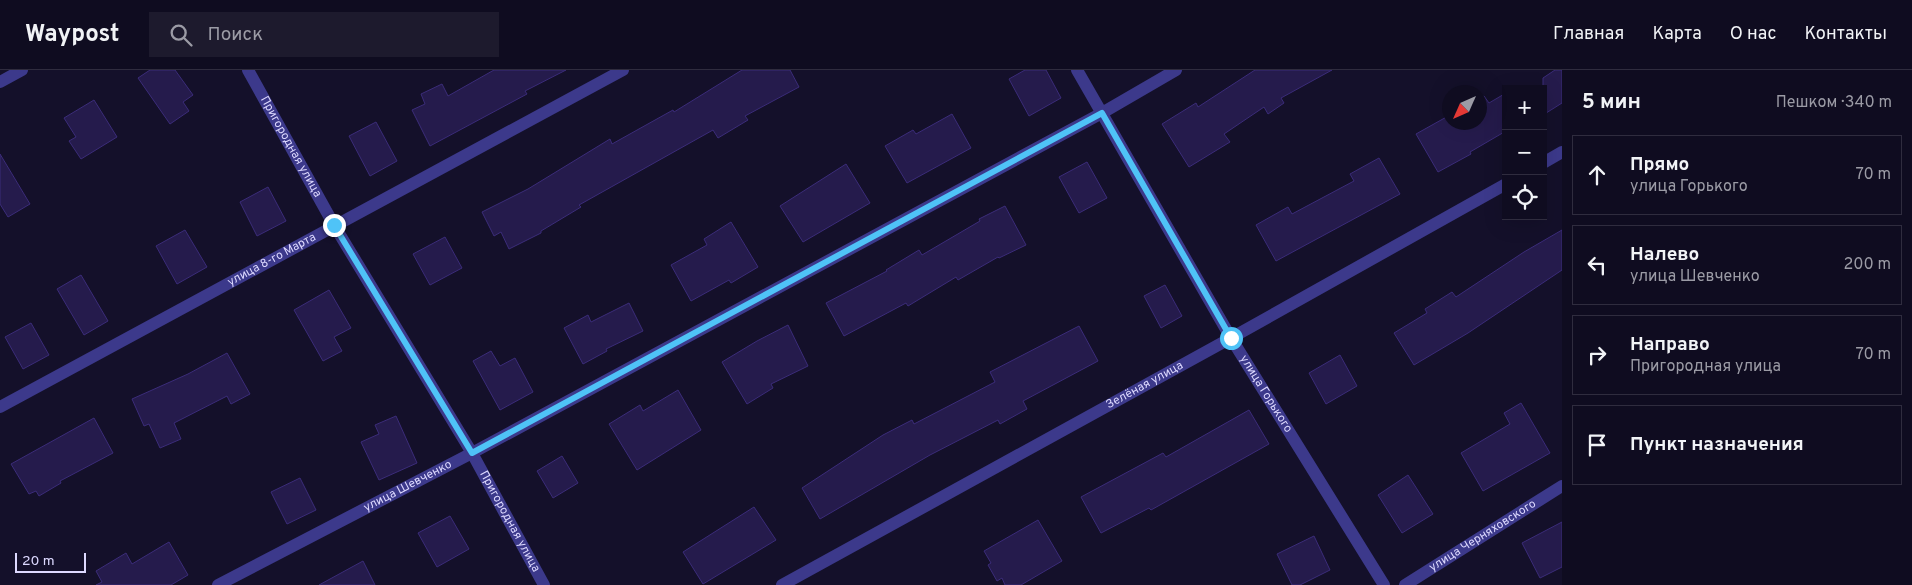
<!DOCTYPE html>
<html lang="ru">
<meta charset="utf-8">
<style>
body{margin:0;font-family:Overpass,sans-serif;background:#1d1a2d;color:#f1f3f6}
.controls{position:absolute;right:15px;top:15px;display:grid;overflow:hidden;border-radius:0px;box-shadow:0 5px 20px #0002}
.controls button{width:45px;height:45px;display:grid;place-items:center;padding:0;border:0;border-bottom:1px solid #2f2c3e;background:#0f0c20;color:#f1f3f6;font:25px sans-serif}
.compass{position:absolute;left:1442px;top:15px;width:45px;height:45px;border-radius:50%;background:#0f0c20;box-shadow:0 5px 20px #0002;rotate:225deg}
.scale{position:absolute;left:15px;bottom:12px;width:71px;box-sizing:border-box;padding-left:5px;border:2px solid #ddd9ff;border-top:0;font-size:14px;line-height:18px;white-space:nowrap;color:#ddd9ff;-webkit-text-stroke:4px #14102a;paint-order:stroke}
.stop{position:absolute;width:15px;height:15px;margin:-11px;border:4px solid #4fc3f7;border-radius:50%;background:#fff}
.stop.end{background:#4fc3f7;border-color:#fff;box-shadow:0 1px 5px #0008}
.list{margin:0;padding:0;list-style:none}
h2{display:flex;justify-content:space-between;align-items:center;height:65px;margin:0;padding:0 20px;font-size:21px}
h2 small{font-size:16px;font-weight:400;color:#9b9ba5}
.list li{display:grid;grid-template-columns:32px 1fr auto;gap:15px;align-items:center;box-sizing:border-box;height:80px;margin:0 10px 10px;padding:0 10px;border:1px solid #2f2c3e;border-radius:0px}
.list b{display:block;font-size:19px;white-space:nowrap}
.list p{margin:0;font-size:16px;white-space:nowrap;color:#9b9ba5}
.list em{font-size:16px;font-style:normal;color:#9b9ba5}
.icon{flex:none;width:28px;height:28px;fill:none;stroke:currentColor;stroke-width:2;stroke-linecap:round;stroke-linejoin:round}
.map{position:relative;flex:none;width:1562px;height:515px;overflow:hidden}
header{display:flex;align-items:center;gap:30px;box-sizing:border-box;height:70px;padding:0 25px;background:#0f0c20;border-bottom:1px solid #2f2c3e}
header strong{font-size:24px}
nav{display:flex;gap:28px;margin-inline-start:auto;font-size:18px}
.search{width:350px;height:45px;background:#1d1a2d;display:flex;align-items:center;gap:12px;box-sizing:border-box;padding:0 18px;border-radius:0px;color:#9b9ba5;font-size:19px}
main{display:flex}
aside{flex:1;background:#0f0c20}
.map>svg:first-child{display:block}
.building{fill:#251b4c;stroke:#3b2c79}
.lines{fill:none;stroke-linecap:round;stroke-linejoin:round}
.minor{stroke:#3c398b;stroke-width:12}
.route{stroke:#4fc3f7;stroke-width:6}
.labels{text-anchor:middle;dominant-baseline:central;stroke-width:4;stroke-linejoin:round;paint-order:stroke}
.street-label{font-size:12px;fill:#ddd9ff;stroke:#14102a}
</style>
<header>
<strong>Waypost</strong>
<div class="search"><svg class="icon" aria-label="search" viewBox="0 0 24 24"><circle cx="10" cy="10" r="6"/><path d="M15 15l6 6"/></svg>Поиск</div>
<nav><a>Главная</a><a>Карта</a><a>О нас</a><a>Контакты</a></nav>
</header>
<main>
<div class="map">
<svg width="1562" height="515" viewBox="0 0 1562 515">
<rect width="100%" height="100%" fill="#14102a"/>
<!-- building -->
<path class="building" d="M150,0H175L193,25L183,32L189,41L170,54L138,8Z
M494,0H566L525,21L527,24L430,76L412,40L425,34L421,24L442,14L448,26Z
M742,0H790L799,17L745,46L748,50L718,68L713,60L579,135L581,137L541,161V163L509,179L501,162L494,166L482,142L528,119L610,69L612,74L673,40L674,42Z
M1025,0H1046L1061,28L1029,46L1009,9Z
M1255,0H1332L1281,28L1284,33L1268,44L1264,37L1224,64L1230,72L1189,97L1162,54L1196,33L1198,37Z
M1555,0H1562V33L1543,45V8Z
M1506,23V61L1470,82L1471,84L1438,102L1416,64L1450,45V52H1480V28L1484,26L1489,33Z
M94,30L117,67L81,89L69,71L76,67L64,48Z
M952,44L971,78L907,113L885,76L913,60L916,64Z
M376,52L397,91L370,106L349,66Z
M0,84L30,134L8,147L0,134Z
M1379,88L1400,124L1276,191L1256,155L1288,137L1292,144L1354,111L1350,104Z
M1087,92L1107,128L1079,143L1059,107Z
M846,94L870,133L803,172L780,136Z
M268,117L286,151L257,166L240,132Z
M1005,136L1026,175L999,188L998,187L958,210L956,207L908,236L906,233L844,266L826,233L887,201L886,200L919,180L922,185L980,151L979,149Z
M731,152L758,197L731,213L729,210L691,231L671,195L707,175L704,169Z
M185,160L207,197L177,214L156,176Z
M1562,160V200L1468,263L1414,295L1394,263L1427,243L1425,239L1452,222L1456,227L1524,182Z
M445,167L462,198L430,215L413,184Z
M81,205L108,251L84,265L57,219Z
M1165,215L1182,246L1161,258L1144,226Z
M329,220L351,258L334,267L342,281L323,291L294,240Z
M629,233L643,261L606,279L607,281L583,294L564,258L588,245L591,252Z
M31,253L49,285L23,299L5,267Z
M788,255L808,296L771,314L773,318L747,334L722,292L757,271Z
M1079,256L1098,291L1023,331L1027,339L1000,354L998,350L930,385L820,449L802,418L883,365L912,350L914,354L995,312L990,302Z
M491,281L500,296L515,288L533,322L500,340L473,291Z
M227,283L250,324L231,334L227,326L174,353L181,369L160,378L149,354L144,356L132,329L188,304Z
M1340,285L1357,316L1326,334L1309,303Z
M678,320L701,360L637,400L609,354L640,335L643,341Z
M1521,333L1550,383L1483,421L1461,383L1510,354L1504,343Z
M1249,340L1269,374L1151,440L1149,438L1101,463L1081,427L1163,383L1166,387Z
M396,346L417,393L379,410L361,372L379,364L375,355Z
M94,348L113,383L60,411L61,413L39,426L36,421L29,424L11,394Z
M562,386L578,413L553,428L537,401Z
M1408,405L1433,444L1402,463L1378,425Z
M300,408L316,440L287,454L271,422Z
M754,437L776,470L703,514L683,482Z
M450,446L469,479L437,497L418,463Z
M1038,450L1062,491L1021,515H1005L1002,508L997,511L988,495L991,493L984,481Z
M1562,452V497L1540,508L1522,473Z
M1314,466L1330,500L1300,515H1292L1277,484Z
M169,472L188,505L171,515H96L102,512L96,501L126,483L132,494Z
M363,491L375,515H319Z"/>
<g class="lines">
<!-- minor -->
<g class="minor">
<path id="s1" d="M248,0L334,155L472,383L544,515"/>
<path id="s2" d="M1077,0L1231,268L1384,515"/>
<path d="M0,12L22,0"/>
<path d="M1543,93L1562,82"/>
<path id="s3" d="M0,337L623,0"/>
<path id="s4" d="M218,515L472,383L1102,43L1176,0"/>
<path id="s5" d="M782,515L1231,268L1506,114"/>
<path id="s6" d="M1405,515L1562,416"/>
</g>
</g>
<g class="lines">
<!-- route -->
<path class="route" d="M334,155L472,383L1102,43L1231,268"/>
</g>
<g class="labels">
<!-- street labels -->
<g class="street-label">
<text stroke="none"><textPath href="#s1" startOffset="88">Пригородная улица</textPath></text>
<text stroke="none"><textPath href="#s3" startOffset="309">улица 8-го Марта</textPath></text>
<text stroke="none"><textPath href="#s5" startOffset="414">Зелёная улица</textPath></text>
<text stroke="none"><textPath href="#s2" startOffset="375">улица Горького</textPath></text>
<text stroke="none"><textPath href="#s4" startOffset="214">улица Шевченко</textPath></text>
<text stroke="none"><textPath href="#s1" startOffset="522">Пригородная улица</textPath></text>
<text stroke="none"><textPath href="#s6" startOffset="92">улица Черняховского</textPath></text>
</g>
</g>
</svg>
<div class="controls">
<button>+</button>
<button>−</button>
<button><svg class="icon" aria-label="locate" viewBox="0 0 24 24"><circle cx="12" cy="12" r="6"/><path d="M12 2v4M12 18v4M2 12h4M18 12h4"/></svg></button>
</div>
<svg class="compass" viewBox="-18 -18 36 36"><path d="M0-13l5 13h-10z" fill="#e53935"/><path d="M0 13l5-13h-10z" fill="#9b9ba5"/></svg>
<div class="scale">20 m</div>
<div class="stop" style="left:1231px;top:268px"></div>
<div class="stop end" style="left:334px;top:155px"></div>
</div>
<aside>
<h2>5 мин<small>Пешком · 340 m</small></h2>
<ul class="list">
<li><svg class="icon" aria-label="ahead" viewBox="0 0 24 24"><path d="M12 20V5M6 11l6-6 6 6"/></svg><div><b>Прямо</b><p>улица Горького</p></div><em>70 m</em></li>
<li><svg class="icon" aria-label="left" viewBox="0 0 24 24"><path d="M17 20v-9H6M10 6l-5 5 5 5"/></svg><div><b>Налево</b><p>улица Шевченко</p></div><em>200 m</em></li>
<li><svg class="icon" aria-label="right" viewBox="0 0 24 24"><path d="M7 20v-9h11M14 6l5 5-5 5"/></svg><div><b>Направо</b><p>Пригородная улица</p></div><em>70 m</em></li>
<li><svg class="icon" aria-label="arrive" viewBox="0 0 24 24"><path d="M6 21V4h12l-3 4 3 4H6"/></svg><div><b>Пункт назначения</b></div></li>
</ul>
</aside>
</main>
